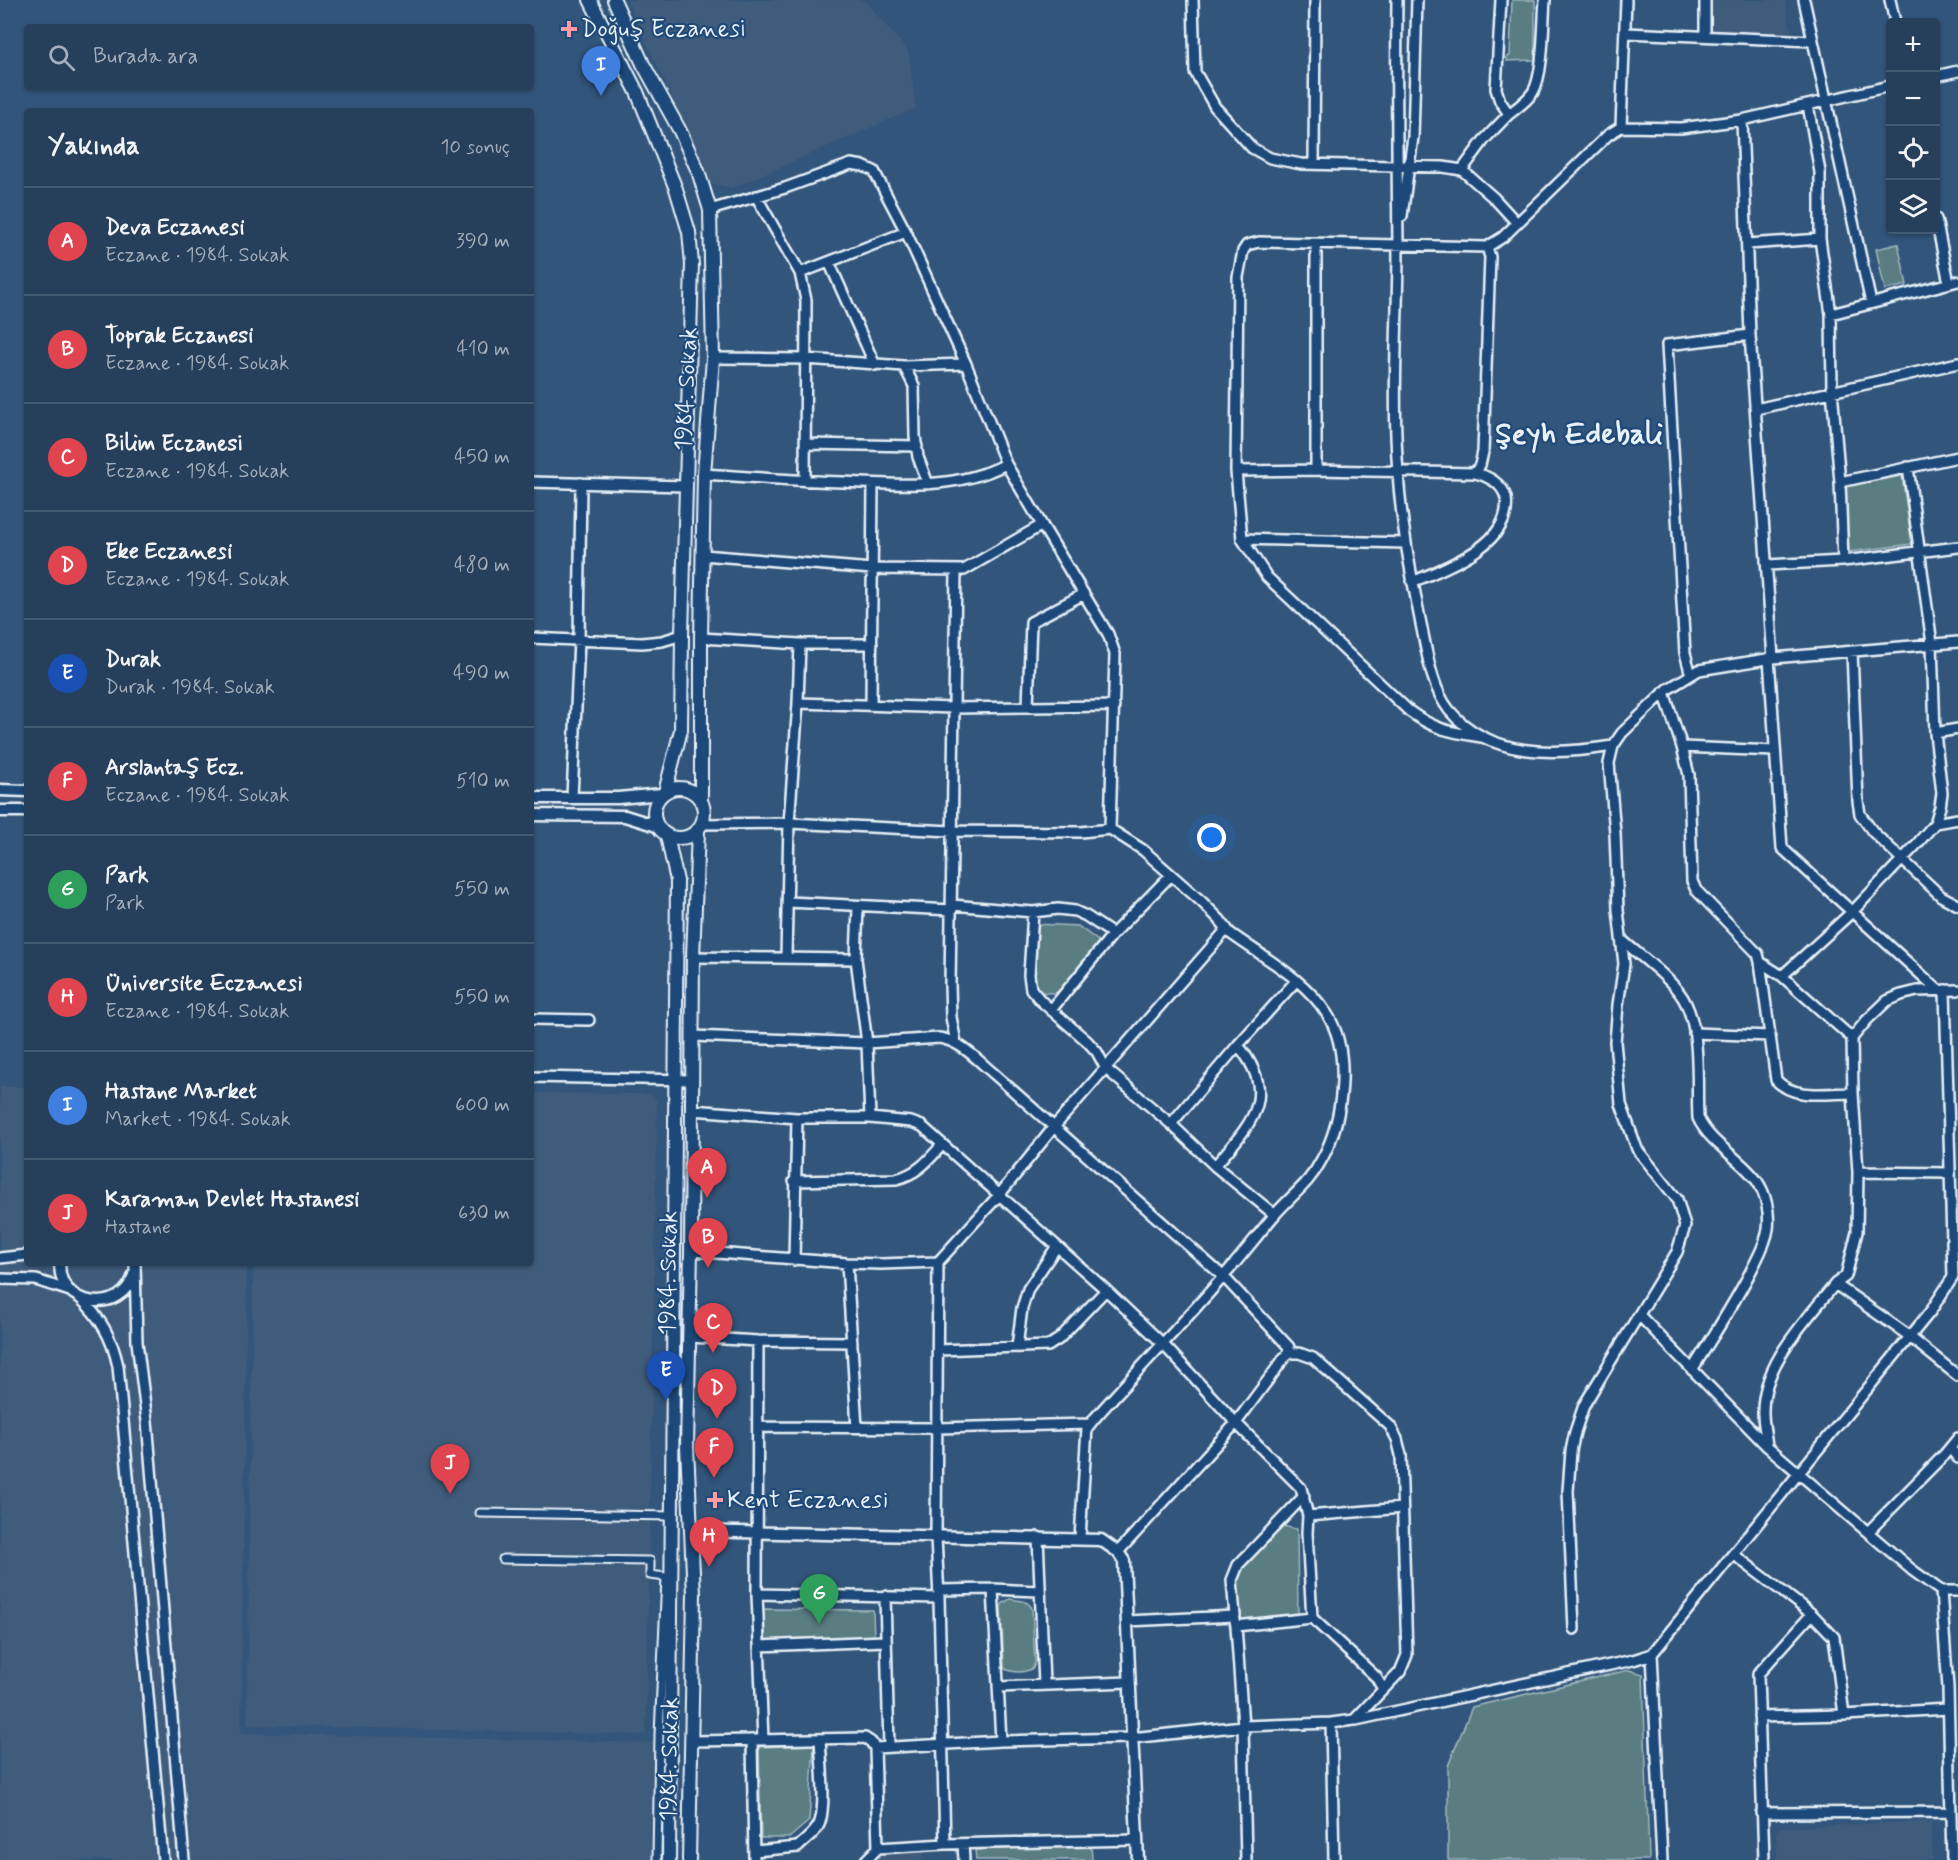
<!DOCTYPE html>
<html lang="tr">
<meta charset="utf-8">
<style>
body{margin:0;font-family:Mynerve,sans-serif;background:#324b65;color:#f1f3f6}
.controls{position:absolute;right:18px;top:18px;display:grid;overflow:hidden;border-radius:6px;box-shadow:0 2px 4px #0004}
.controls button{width:54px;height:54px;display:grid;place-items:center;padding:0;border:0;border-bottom:2px solid #425972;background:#26405c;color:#f1f3f6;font:30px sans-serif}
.you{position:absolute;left:1212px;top:838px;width:21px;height:21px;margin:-15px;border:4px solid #fff;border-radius:50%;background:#1a73e8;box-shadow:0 0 0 9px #1a73e833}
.badge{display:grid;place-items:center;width:39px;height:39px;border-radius:50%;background:#eead8d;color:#fff;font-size:20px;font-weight:700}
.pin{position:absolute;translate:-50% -50px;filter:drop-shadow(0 2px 3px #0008)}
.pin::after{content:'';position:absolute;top:32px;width:21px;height:18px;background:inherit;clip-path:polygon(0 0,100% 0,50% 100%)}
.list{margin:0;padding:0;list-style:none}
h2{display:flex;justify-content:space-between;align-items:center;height:78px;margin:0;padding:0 24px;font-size:26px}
h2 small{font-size:20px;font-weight:400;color:#a4afbb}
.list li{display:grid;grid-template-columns:39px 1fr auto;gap:18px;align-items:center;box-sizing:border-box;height:108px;padding:0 24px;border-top:2px solid #425972}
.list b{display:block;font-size:22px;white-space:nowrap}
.list p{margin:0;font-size:20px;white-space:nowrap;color:#a4afbb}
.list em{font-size:20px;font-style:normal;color:#a4afbb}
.icon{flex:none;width:33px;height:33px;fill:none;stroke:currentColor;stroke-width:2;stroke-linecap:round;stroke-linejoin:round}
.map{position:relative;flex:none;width:1958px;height:1860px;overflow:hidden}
.search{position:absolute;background:#26405c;box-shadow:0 2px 4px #0004;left:24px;top:24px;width:510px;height:66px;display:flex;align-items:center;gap:15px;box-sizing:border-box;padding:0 21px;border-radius:6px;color:#a4afbb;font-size:22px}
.panel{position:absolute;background:#26405c;box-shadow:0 2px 4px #0004;left:24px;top:108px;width:510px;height:1158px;border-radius:6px}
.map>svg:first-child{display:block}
.built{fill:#3f5c7c}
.green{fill:#5a7d82;stroke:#a1b7bd;stroke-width:1.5}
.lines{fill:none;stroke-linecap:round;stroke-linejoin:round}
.pedestrian-casing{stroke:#e8f1f8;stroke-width:11}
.minor-casing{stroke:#e8f1f8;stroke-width:14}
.tertiary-casing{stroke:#e8f1f8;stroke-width:15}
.secondary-casing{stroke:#e8f1f8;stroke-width:16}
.pedestrian{stroke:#1f4a7a;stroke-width:7}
.minor{stroke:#1f4a7a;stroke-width:9}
.tertiary{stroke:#1f4a7a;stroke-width:10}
.secondary{stroke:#1f4a7a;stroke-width:12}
.poi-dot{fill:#ff9aa2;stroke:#1f4a7a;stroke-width:2}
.labels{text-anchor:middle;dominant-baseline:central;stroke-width:4.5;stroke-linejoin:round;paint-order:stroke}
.poi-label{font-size:24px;fill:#e8f1f8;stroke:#1f4a7a;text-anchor:start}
.street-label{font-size:24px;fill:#e8f1f8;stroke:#1f4a7a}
.district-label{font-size:30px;font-weight:bold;fill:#e8f1f8;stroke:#1f4a7a}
</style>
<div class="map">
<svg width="1958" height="1860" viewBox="0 0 1958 1860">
<rect width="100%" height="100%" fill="#32557b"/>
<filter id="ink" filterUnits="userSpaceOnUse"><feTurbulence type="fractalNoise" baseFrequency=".0167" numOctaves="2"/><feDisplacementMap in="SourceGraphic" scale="12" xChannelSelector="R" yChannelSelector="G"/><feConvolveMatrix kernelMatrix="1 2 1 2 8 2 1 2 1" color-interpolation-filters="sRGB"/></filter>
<g filter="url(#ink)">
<!-- built -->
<path class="built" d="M627,0H864L908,51L916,108L732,188L712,184Z
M1710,0H1785L1791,33L1709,32Z
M0,1087H27V1263H247L241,1733L656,1743L653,1860H0Z
M531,1093L650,1094L657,1102L646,1735L247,1725L253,1263H531Z
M1931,1821L1933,1860H1777L1776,1834L1780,1828Z
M923,1852V1860H870L874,1855Z"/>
<!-- green -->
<path class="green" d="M1512,0H1535V60L1507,61V57L1510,56Z
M1898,244L1907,285L1885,290L1876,249Z
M1902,476L1912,544L1848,552L1846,486Z
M1035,924L1078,926L1101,943L1060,991L1054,993L1037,992L1033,987Z
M1282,1526L1297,1529L1298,1614L1242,1619L1237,1612V1575Z
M1010,1599C1019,1601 1029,1600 1032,1609L1035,1663L1033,1668C1024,1673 1014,1673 1005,1669L1004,1665L1001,1607L1003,1603Z
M763,1609L873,1610L874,1639L766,1644Z
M1629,1670L1643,1674L1649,1860H1448V1766L1472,1707Z
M814,1745L809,1821L789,1838H761L759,1747Z
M1091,1845L1092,1860H976L975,1850Z"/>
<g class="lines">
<defs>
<path id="pedestrian" d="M480,1513L673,1516
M503,1559L650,1561V1575L666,1577L659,1735L657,1860"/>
<path id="minor" d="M1193,0L1195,72L1215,107L1252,148L1270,158L1301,164L1443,167L1462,170L1484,140L1509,114L1500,101L1496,89L1501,0
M1397,0C1396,82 1397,163 1398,245C1398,320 1392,397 1398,472C1401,523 1411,574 1421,624C1427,652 1431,687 1449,710C1490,759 1556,755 1613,746
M1804,0L1871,303
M1890,0L1895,22
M1626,33L1813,41
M1705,36V0
M1936,76L1958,71
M1808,105L1820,172V239L1831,314L1832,390L1840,482L1843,561
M1509,114C1517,108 1527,101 1533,92C1544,74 1543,23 1545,0
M1742,120L1750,335L1773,658
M1621,127L1626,0
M1314,164L1315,0
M1462,170L1494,198L1517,223
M756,196L800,273L806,300L805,481
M1402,216L1413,137L1417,0
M1936,219L1949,283
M1748,244L1820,239
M829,262L875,365
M800,273L906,232
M1831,314L1958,281
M713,358L806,359L904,366L966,364
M904,366L914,386L915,436L918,457L928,484
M1756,409L1958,363
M806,444L917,446
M1316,470V244
M1236,471L1316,470L1475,473C1488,476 1503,484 1506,498C1513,544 1445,568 1412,582
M1475,473L1480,465L1483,452L1490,257L1487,247
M704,474C750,477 796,481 843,482C898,485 956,490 1006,464L966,364L906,232L874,171L863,166L851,164L785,188L710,210
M531,482L685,486
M1840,482L1958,457
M1042,525L1108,634L1115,654L1110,829
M1242,539L1406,543
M703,555L872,569L964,570L1042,525L1006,464
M1767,565L1843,561L1958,547
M956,570L950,985L951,1017L956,1043
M531,638L642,643L662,641L682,635
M701,638L800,644H872
M1852,651L1858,801L1860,814L1873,832L1941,896L1958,905
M1769,658L1782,848L1938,990
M1691,675L1685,653L1667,345L1750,335
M1664,692L1682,747L1689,775L1692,881L1696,890L1758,954L1760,962L1782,976L1852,1038
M798,703L954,708L1114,706
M871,705L873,484
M1028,707L1031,622L1084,594
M1935,733L1958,729
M1481,737C1450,732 1435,730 1409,711L1267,577L1242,539L1236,471L1238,277L1243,251L1247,245L1259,242L1487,247L1503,237L1608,135L1621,127L1681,128L1742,120L1890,86
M1682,747L1775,751
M572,798L579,640L581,483
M1935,823L1958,819
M702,824L789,823L952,831L1081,832L1110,829L1143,850L1202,902L1220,920L1230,933C1263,957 1305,979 1327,1014C1352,1052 1343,1121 1322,1159C1309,1185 1290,1196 1272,1218C1256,1237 1240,1258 1223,1277C1181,1325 1137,1371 1094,1419L1087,1428L1080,1538
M788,902L952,910
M952,905L1033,912L1058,909L1075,911L1086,916L1113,934
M858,907L856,959L867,1043L870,1118
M1033,912L1029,975L1031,989L1041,1001L1087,1041L1097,1052L1106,1069L1171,1124L1215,1166L1275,1215
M1622,940C1641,957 1670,977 1683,998C1702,1030 1696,1082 1698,1118C1710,1144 1741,1158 1757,1181C1766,1194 1770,1213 1768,1229C1766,1243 1759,1255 1753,1267C1735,1303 1713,1336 1692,1370
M693,957L856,959
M786,957L789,823L798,703L800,644
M1760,962L1776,1080C1794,1100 1827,1093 1853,1093
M1782,976L1852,912L1917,844L1935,823L1940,807L1942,793L1935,733L1932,644L1908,467
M1958,990L1917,991L1901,995L1887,1001L1867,1020L1852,1038L1853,1093L1858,1172L1857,1232L1846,1276L1835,1284L1905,1333L1958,1376
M1051,1010L1113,934L1170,876
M531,1019L589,1020
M1694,1033L1770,1036
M693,1036L867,1043L939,1038C961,1041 976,1059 993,1073L1224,1277L1289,1347L1288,1353L1236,1423L1118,1552
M531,1077L692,1080
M692,1110L797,1118H870L911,1122L922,1126L1106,1290L1162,1343L1236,1423L1301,1488L1308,1516L1307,1533L1312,1618
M1171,1124L1238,1045L1296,981
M1215,1166C1251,1123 1280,1097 1238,1045
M1858,1172L1950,1173
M794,1181L896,1179C917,1174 928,1161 942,1145
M691,1251L847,1263L881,1264L938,1262
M0,1258L27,1255
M794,1260L797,1118
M60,1263C56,1307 123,1317 134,1273
M135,1263L137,1342L147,1421L184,1860
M847,1263L857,1428
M0,1279L36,1280L70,1291
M80,1298C101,1318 112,1338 118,1366L163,1860
M1639,1315L1767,1446L1912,1570L1941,1591H1958
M690,1337L758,1341L852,1342
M758,1341L757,1594L763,1740
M1017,1347L1022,1308L1028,1289L1057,1246
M938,1350L1048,1346L1059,1339L1106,1290
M759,1427L937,1428L1090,1424
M1767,1446C1766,1435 1763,1424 1763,1413C1762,1363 1806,1321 1835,1284
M1950,1448L1958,1458
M1308,1516L1402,1508
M1868,1532L1944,1455L1958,1438
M1038,1537L1044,1684
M993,1589L1001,1741
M939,1590L993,1589L1039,1591
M1941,1591L1948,1688L1952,1860
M757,1594L939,1598
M885,1596L889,1747
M1235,1620L1236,1626L1312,1618L1376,1677L1383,1689
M1127,1621L1235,1616L1232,1580L1238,1565L1304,1496
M1236,1626L1243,1726L1246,1860
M1574,1629L1568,1491L1571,1451L1575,1432L1584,1405L1677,1252L1685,1226L1677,1199L1637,1149L1621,1104L1615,1042L1618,1005L1624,964L1618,910L1615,833L1609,763L1613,746L1622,733L1668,689L1699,670L1773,658L1958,642
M759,1646L885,1641
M1652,1654L1662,1860
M998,1687L1129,1682
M1844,1715L1834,1637L1812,1614L1733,1554L1930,1312L1953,1277L1945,990
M1759,1717L1844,1715L1948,1709
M1356,1720L1633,1660L1652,1654L1733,1554
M1331,1723L1334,1860
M752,1740L754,1860
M692,1741L865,1738L871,1742L875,1748L1001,1741L1131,1738L1243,1726L1331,1723L1354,1720L1400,1672L1407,1655L1401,1455L1397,1439L1390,1426L1313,1358L1299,1353H1288
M875,1748L878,1848
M1761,1813L1950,1812
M945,1844L939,1598L936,1537L938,1262L1000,1194L1054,1127L1227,929
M963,1844L964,1860
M754,1851L798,1847C805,1840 817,1832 820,1822C826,1802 821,1761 820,1739
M866,1860L878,1848L945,1844L1137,1840
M1764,1860L1758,1674L1812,1614"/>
<path id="tertiary" d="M0,790L27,791
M531,798H618L662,794
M0,811H27
M531,815L625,816L657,826
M691,1531L1101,1540L1118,1552L1124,1561L1138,1860"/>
<path id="secondary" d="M590,0L637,92L676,189L689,232L692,264L682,635L681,730L665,792
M614,0L643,64L680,131L698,171L710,210L713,358L704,474L701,638V801
M654 813a25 25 0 1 1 50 0a25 25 0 1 1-50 0Z
M667,836L677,881L669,1860
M689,1860L694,1594L687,1447L691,1251L693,957L698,831"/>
</defs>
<!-- pedestrian casing -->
<use href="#pedestrian" class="pedestrian-casing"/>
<!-- minor casing -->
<use href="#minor" class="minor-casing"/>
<!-- tertiary casing -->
<use href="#tertiary" class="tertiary-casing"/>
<!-- secondary casing -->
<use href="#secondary" class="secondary-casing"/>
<!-- pedestrian -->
<use href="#pedestrian" class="pedestrian"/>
<!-- minor -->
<use href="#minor" class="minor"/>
<!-- tertiary -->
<use href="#tertiary" class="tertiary"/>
<!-- secondary -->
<use href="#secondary" class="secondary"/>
</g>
</g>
<!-- markers -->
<g class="poi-dot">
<path d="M566 20h6v6h6v6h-6v6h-6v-6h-6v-6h6z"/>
<path d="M712 1491h6v6h6v6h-6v6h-6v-6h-6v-6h6z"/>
</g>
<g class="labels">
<!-- poi labels -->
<g class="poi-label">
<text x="581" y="29">Doğuş Eczanesi</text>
<text x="727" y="1500">Kent Eczanesi</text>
</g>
<!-- street labels -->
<g class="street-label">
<text transform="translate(687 389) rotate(-87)">1984. Sokak</text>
<text transform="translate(669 1273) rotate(-89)">1984. Sokak</text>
<text transform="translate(670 1759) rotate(-89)">1984. Sokak</text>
</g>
<!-- district labels -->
<g class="district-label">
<text x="1579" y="434">Şeyh Edebali</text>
</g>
</g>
</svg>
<div class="controls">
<button>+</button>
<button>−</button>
<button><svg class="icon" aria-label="locate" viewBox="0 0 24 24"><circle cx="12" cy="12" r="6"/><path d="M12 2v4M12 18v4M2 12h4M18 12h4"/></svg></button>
<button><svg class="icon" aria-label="layers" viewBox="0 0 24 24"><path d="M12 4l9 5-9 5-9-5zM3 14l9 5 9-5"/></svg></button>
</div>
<div class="you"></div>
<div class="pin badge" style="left:707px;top:1198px;background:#e0444e">A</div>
<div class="pin badge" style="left:708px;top:1268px;background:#e0444e">B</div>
<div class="pin badge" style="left:713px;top:1353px;background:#e0444e">C</div>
<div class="pin badge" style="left:717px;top:1419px;background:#e0444e">D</div>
<div class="pin badge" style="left:666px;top:1401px;background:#1a4fb4">E</div>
<div class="pin badge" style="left:714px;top:1478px;background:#e0444e">F</div>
<div class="pin badge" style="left:819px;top:1624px;background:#2e9e5b">G</div>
<div class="pin badge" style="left:709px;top:1567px;background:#e0444e">H</div>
<div class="pin badge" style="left:601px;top:96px;background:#3f7fe0">I</div>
<div class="pin badge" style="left:450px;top:1494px;background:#e0444e">J</div>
<div class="search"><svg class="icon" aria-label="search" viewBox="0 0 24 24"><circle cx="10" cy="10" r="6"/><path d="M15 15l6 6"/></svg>Burada ara</div>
<section class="panel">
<h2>Yakında<small>10 sonuç</small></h2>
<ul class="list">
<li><span class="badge" style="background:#e0444e">A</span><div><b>Deva Eczanesi</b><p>Eczane · 1984. Sokak</p></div><em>390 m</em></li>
<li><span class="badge" style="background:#e0444e">B</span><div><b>Toprak Eczanesi</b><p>Eczane · 1984. Sokak</p></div><em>410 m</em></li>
<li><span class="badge" style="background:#e0444e">C</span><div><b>Bilim Eczanesi</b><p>Eczane · 1984. Sokak</p></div><em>450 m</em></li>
<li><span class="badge" style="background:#e0444e">D</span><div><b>Eke Eczanesi</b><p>Eczane · 1984. Sokak</p></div><em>480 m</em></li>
<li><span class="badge" style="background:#1a4fb4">E</span><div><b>Durak</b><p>Durak · 1984. Sokak</p></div><em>490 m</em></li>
<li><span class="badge" style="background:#e0444e">F</span><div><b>Arslantaş Ecz.</b><p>Eczane · 1984. Sokak</p></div><em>510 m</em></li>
<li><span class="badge" style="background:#2e9e5b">G</span><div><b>Park</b><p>Park</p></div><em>550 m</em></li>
<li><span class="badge" style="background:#e0444e">H</span><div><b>Üniversite Eczanesi</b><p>Eczane · 1984. Sokak</p></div><em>550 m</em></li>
<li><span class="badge" style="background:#3f7fe0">I</span><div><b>Hastane Market</b><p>Market · 1984. Sokak</p></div><em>600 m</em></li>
<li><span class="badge" style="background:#e0444e">J</span><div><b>Karaman Devlet Hastanesi</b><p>Hastane</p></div><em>630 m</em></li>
</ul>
</section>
</div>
